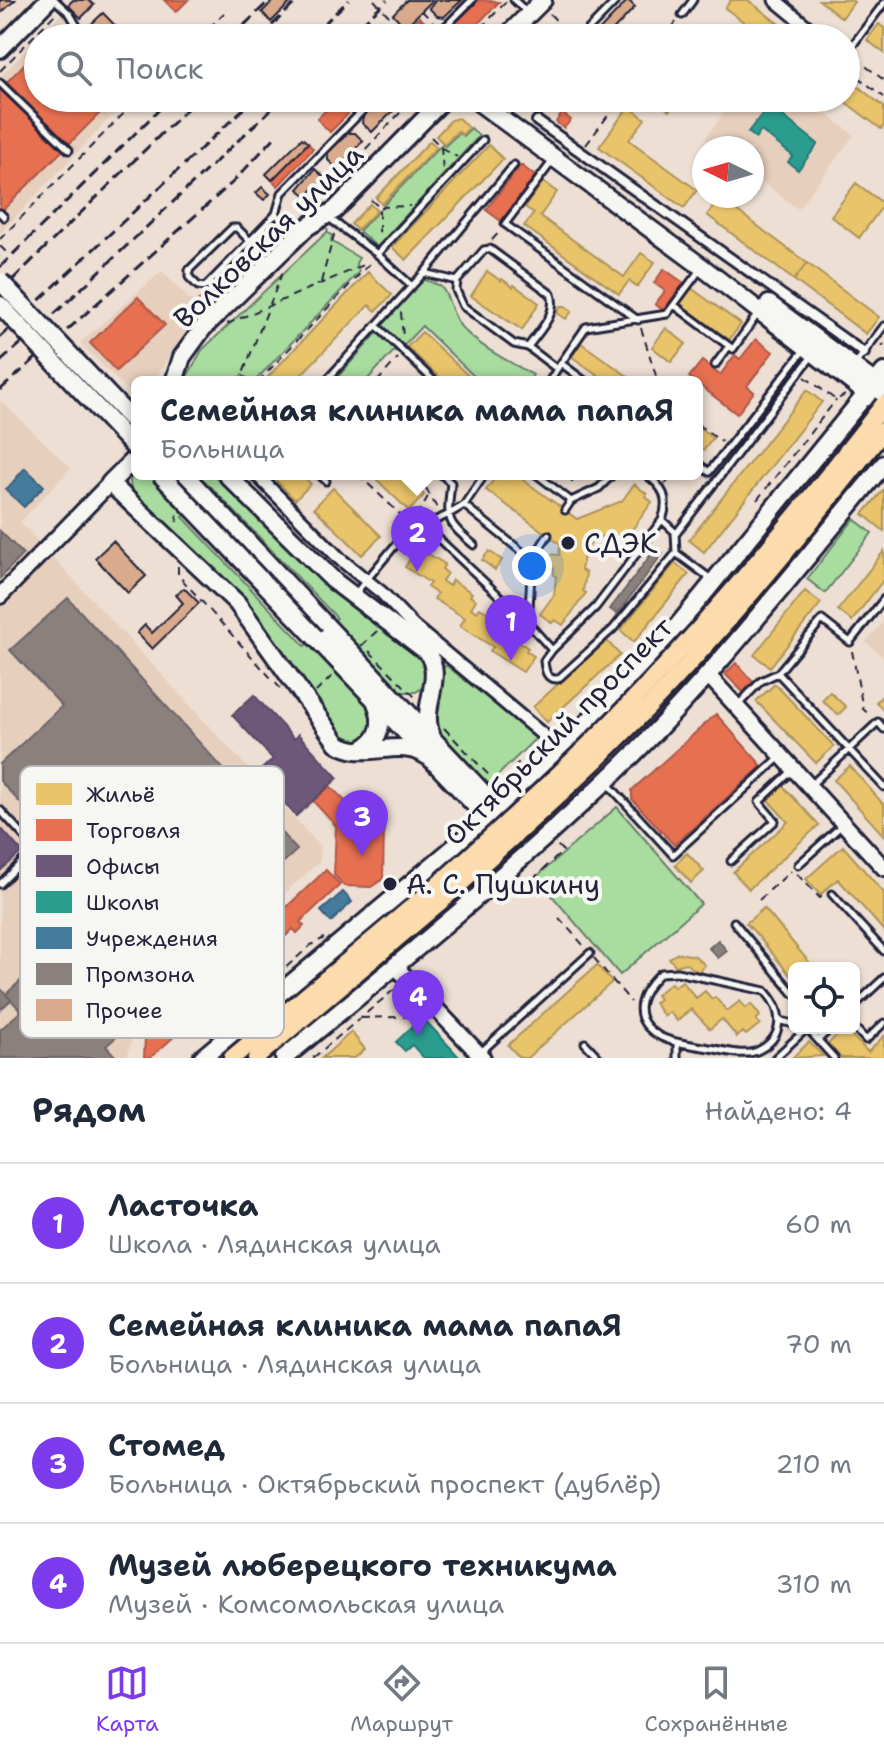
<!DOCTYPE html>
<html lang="ru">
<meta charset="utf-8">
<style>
body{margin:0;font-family:"Shantell Sans",sans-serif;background:#f2f2f3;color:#1f2937}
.controls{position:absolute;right:24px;bottom:24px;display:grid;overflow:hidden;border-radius:12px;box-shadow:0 2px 6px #0004}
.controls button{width:72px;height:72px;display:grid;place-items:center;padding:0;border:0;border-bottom:2px solid #e0e1e3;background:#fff;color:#1f2937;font:40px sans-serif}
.compass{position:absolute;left:692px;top:136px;width:72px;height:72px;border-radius:50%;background:#fff;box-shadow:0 2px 6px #0004;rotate:275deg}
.you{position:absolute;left:532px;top:566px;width:28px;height:28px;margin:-20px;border:6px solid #fff;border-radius:50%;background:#1a73e8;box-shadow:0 0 0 12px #1a73e833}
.badge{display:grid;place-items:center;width:52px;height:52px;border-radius:50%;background:#7c3aed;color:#fff;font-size:26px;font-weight:700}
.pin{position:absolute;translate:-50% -66px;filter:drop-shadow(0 2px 4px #0008)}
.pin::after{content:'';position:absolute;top:42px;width:28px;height:24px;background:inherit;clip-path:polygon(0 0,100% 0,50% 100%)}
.popup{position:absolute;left:131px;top:376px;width:572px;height:104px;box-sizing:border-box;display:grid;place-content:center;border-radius:12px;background:#fff;filter:drop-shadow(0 2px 6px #0005);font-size:26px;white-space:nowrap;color:#747a83}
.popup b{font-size:30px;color:#1f2937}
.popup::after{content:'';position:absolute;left:50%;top:100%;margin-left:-16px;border:16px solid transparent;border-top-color:#fff}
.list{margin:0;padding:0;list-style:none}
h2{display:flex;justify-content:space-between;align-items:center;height:104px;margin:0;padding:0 32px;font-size:34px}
h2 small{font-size:26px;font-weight:400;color:#747a83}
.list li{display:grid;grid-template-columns:52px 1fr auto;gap:24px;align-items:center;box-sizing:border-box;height:120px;padding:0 32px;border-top:2px solid #e0e1e3}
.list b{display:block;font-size:30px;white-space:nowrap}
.list p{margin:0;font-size:26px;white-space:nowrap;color:#747a83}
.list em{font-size:26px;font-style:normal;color:#747a83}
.icon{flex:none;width:44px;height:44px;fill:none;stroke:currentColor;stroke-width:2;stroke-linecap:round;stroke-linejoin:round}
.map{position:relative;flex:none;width:884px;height:1058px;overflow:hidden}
.search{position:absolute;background:#fff;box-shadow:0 2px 6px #0004;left:24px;right:24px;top:24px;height:88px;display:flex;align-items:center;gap:20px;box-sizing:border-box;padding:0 28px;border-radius:44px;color:#747a83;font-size:30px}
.sheet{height:584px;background:#fff}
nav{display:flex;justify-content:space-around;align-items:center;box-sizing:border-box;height:112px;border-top:2px solid #e0e1e3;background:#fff;font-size:22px;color:#747a83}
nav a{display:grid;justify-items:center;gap:4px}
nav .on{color:#7c3aed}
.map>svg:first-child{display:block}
.built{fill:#e7cfbd}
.green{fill:#a9dd9f;stroke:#66806d;stroke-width:2}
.homes{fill:#e9c46a;stroke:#ad935c;stroke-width:2}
.shops{fill:#e76f51;stroke:#ac584a;stroke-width:2}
.offices{fill:#6d597a;stroke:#564867;stroke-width:2}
.schools{fill:#2a9d8f;stroke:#287876;stroke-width:2}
.public{fill:#457b9d;stroke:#3a6080;stroke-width:2}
.industry{fill:#8a817c;stroke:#6b6468;stroke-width:2}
.building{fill:#d9aa8b;stroke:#22223b;stroke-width:2}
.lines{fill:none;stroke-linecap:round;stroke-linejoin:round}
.service-casing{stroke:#22223b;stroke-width:11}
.pedestrian-casing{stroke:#22223b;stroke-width:14}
.minor-casing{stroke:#22223b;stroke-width:17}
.tertiary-casing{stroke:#22223b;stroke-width:20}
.secondary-casing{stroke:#22223b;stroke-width:22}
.primary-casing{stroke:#22223b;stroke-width:22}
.path{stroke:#22223b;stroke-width:2;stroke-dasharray:8 6;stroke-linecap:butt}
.service{stroke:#f6f6f2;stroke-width:5}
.pedestrian{stroke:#f6f6f2;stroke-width:8}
.minor{stroke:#f6f6f2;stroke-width:11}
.tertiary{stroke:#f6f6f2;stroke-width:14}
.secondary{stroke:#f6f6f2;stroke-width:16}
.primary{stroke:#fcdcac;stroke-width:16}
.rail{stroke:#22223b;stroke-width:3;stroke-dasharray:12 6;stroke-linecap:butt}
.secondary-bridge-casing{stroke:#22223b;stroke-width:22;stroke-linecap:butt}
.primary-bridge-casing{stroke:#22223b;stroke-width:22;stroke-linecap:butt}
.path-bridge{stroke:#22223b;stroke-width:2;stroke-dasharray:8 6;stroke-linecap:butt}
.secondary-bridge{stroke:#f6f6f2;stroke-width:16}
.primary-bridge{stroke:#fcdcac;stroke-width:16}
.poi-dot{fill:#22223b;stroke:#f6f6f2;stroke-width:3}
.labels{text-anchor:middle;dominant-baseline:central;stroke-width:8;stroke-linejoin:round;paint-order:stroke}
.street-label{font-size:28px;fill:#22223b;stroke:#f6f6f2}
.poi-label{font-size:28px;fill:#22223b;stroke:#f6f6f2;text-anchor:start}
.key{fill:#f6f6f2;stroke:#b6b6bb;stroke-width:2}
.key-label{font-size:22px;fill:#22223b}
</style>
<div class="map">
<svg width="884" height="1058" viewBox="0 0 884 1058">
<rect width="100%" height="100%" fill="#eddfd3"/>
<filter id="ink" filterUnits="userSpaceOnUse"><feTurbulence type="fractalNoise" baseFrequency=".0125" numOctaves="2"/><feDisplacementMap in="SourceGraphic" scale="16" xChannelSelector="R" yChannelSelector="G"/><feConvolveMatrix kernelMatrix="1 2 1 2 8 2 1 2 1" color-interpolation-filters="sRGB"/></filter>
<g filter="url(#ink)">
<!-- built -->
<path class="built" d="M62,13L87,38H38V98H129L0,233V77Z
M735,98H805L854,135L798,209L752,174V148H718L705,138Z
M162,271L200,310L159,372L156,382H137V400L80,343Z
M0,400L71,468L20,522L320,846V861L133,1033L127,1058H0Z
M884,621V658L866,642Z"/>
<!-- green -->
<path class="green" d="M471,128L479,136L377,247L359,231L442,144L445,146L459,133L463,136Z
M327,232L332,236L331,241L359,258L356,263L359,272L254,382L242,375L235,382H184L202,350Z
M422,279C427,281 435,283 440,286C450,294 451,318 464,330C483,349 510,362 533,375L529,382H480L422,326L402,347L380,325Z
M378,332L396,349L365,382H333Z
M137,465V474H219L418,651L428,664L426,685L416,692H398L331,622L337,618L212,488L183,517L305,646L310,642L370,703L376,727L359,744L344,742L265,630L131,492L130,480Z
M854,519L872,533L825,593L807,579Z
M447,666L537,737L486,787L434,729L440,667Z
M617,807L701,904L620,975L536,877Z"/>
<!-- homes -->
<path class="homes" d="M731,0H748L797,38H765L725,8Z
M819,0H851L854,2L842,18Z
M879,24L884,28V53L867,40Z
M707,30L717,38H701Z
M846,77L884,107V126L881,129L840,98H846Z
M655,98H679L669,111Z
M629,106L645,119L629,140L697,190L684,208L599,147Z
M458,118L469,128L462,135L458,131L444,144L436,136L451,120Z
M430,141L437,147L382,204L376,198Z
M489,145L503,159L406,260L392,247Z
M543,182L557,192L540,216L624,277L641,253L655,262L637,287L629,281L619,294L524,226L534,213L525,207Z
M856,183L884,204L859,238L831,216Z
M720,198L807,263L794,280L707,215Z
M370,204L377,211L357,230L351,224Z
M807,263L879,317L866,334L794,280Z
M487,271L501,281L502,279L513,287L514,285L539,303L522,330L471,296Z
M368,272L392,295L376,311L369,305L294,382H263Z
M691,288L741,324L729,340L680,304Z
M561,306H565L572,311L566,319L557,313Z
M666,328L686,344L671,362L652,347Z
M422,332L475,382H444L407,347Z
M581,343L636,382H608L572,357Z
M807,390L822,402L704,552L689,540Z
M697,426L713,438L704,450L697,446Z
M270,474H301L311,484L295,500Z
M371,474H402L424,495L409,511Z
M498,474H515L577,519L622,501L634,484L647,494L645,496L652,502L629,534L626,532L611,538L607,535L594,539L585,552L581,570L586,573L583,591L586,593L563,625L555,620L552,623L540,614L554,595L556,576L554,575V568H549L551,554L559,555L560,544L486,490Z
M333,488L381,536L362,555L314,508Z
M884,489V531L863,514Z
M489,551L502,560L495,570L482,560Z
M884,551V579L852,621L838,610Z
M415,552L421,557L425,552L445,564L442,569L447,573L442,581L449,586L452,580L472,593L470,596L476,600L471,608L477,612L480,608L500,620L497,625L504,629L499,636L505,640L508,635L528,648L526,651L534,656L523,672L490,651L493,647L460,626L465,618L434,599L437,594L427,587L430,583L405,567Z
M675,563L689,574L634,642L620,630Z
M805,591L821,603L770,667L754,655Z
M606,640L620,655L547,722L533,707Z
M775,684L834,746L816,763L756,701Z
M830,692L846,707L838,715L822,700Z
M884,694V711L876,702Z
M850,766L884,805V836L834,780Z
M782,785L819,825L749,889L733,872L788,822L767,799Z
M843,846L884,893V931L838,879L820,895L806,879Z
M687,853L704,871L691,883L675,865Z
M764,908L814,968H794V980L758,936L746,923Z
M678,953L695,956L705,965L698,972L685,963L676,966L669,958Z
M597,965L612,982L527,1058H520L508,1045Z
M682,981L696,998L705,991L712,999L715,997L727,1011L740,1001L746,1008L751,1004L760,1016L756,1020L760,1024L746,1035L743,1032L737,1037L722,1019L710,1029L691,1009L677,1021L670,1012L664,1016L654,1003L659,999L656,995L671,983L674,987Z
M844,1028L868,1052L884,1036V1058H841L828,1044Z
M351,1032L365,1049L355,1058H322Z
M809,1042L823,1056L792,1058Z"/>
<!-- shops -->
<path class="shops" d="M164,0H188L176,12Z
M479,0L499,2L464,38H459L453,32V25Z
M419,17L427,24L428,32L422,38H398Z
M63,24L75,37L77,38H49Z
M38,50V98H115L2,211L0,208V89Z
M338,98H364L330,132L317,119Z
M562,113L571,120L564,128L556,122Z
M308,143L313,149L278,186L272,180Z
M521,165L535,176L501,221L486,210Z
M664,269L684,283L663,310L655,304L665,291L654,283Z
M138,297L165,325L116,371L90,343Z
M202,297L207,302L200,310L194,304Z
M756,339L773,352L747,386L754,392L737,414L689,377L702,361L720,375L735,355L740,359Z
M736,663L753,682L743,692L725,674Z
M716,714L762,766L674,845L632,799V790Z
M330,786L359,815L373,816L384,827L383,879L371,887L344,886L334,875L336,826L313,801Z
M326,870L340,885L300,922L304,926L297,933L293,929L265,956L270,962L254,976L248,970L212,1004L199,989Z
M197,991L210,1005L150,1058H144L145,1036Z"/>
<!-- offices -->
<path class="offices" d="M531,98H560L545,113Z
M254,695L294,739L298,734L338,778L296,816L257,773L273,759L232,715Z
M0,827L22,852L0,871Z"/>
<!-- schools -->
<path class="schools" d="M769,105L818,144L798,170L788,162L793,156L761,131L756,138L748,132Z
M422,1017L449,1046L460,1058H424L412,1045L405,1051L396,1042Z"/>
<!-- public -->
<path class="public" d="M25,468L44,486L24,507L6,490Z
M343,892L352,902L331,922L321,911Z"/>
<!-- industry -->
<path class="industry" d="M0,531L23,554L0,578Z
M656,548L663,553L617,614L610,609Z
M68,598L297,850L186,951L190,956L175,969L0,781V764L62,706L10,650Z
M718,940L727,951L718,958L709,948Z
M150,941L175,969L121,1019L128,1027L106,1046L117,1058H0V1030L21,1011L6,994L50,954L80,988L92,977L100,986Z
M0,988L11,1000L0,1010Z"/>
<!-- building -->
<path class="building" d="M0,0H15L0,14Z
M73,0H88L94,5L81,18L68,5Z
M274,0H287L290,3L271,22L262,12Z
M407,0H433L405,27L393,14Z
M436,0H462L444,17L437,16L429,8Z
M628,0L635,7L606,38H592Z
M103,13L127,38H93L85,30Z
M381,98H406L372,132L362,123L363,117Z
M348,133H355L363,141L336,168L328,160V153Z
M302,138L308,143L272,180L266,174Z
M315,169L327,180L317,192L313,189L307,196L298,189Z
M262,187L270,194L264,200L256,193Z
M113,541L146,576L128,593L95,558Z
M184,588L199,603L152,649L137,633L145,625L152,633L183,603L176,595Z"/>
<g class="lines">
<defs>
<path id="service" d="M55,0L70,14L84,38
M514,0L528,13
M682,15L693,0
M434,38L472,0
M580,38L617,0
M846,54L884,3
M0,83L69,150
M509,111L521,98
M554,159L505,224L638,320
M0,213L4,217
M276,214L282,193L375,98
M329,218L377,254L412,286L424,273L457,281L456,290L463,306L514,344L528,347L557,369L549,382
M251,242L237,228H232L189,270V277L198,286L205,287C229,263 252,239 276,214L297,235
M377,254L483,140
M424,273L514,165
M457,281L484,250L490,249L551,294C558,314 539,331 528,347
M674,305L733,349L757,315
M376,325L435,382
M856,363L884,326
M562,364L586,382
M715,365L729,346
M557,369L586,327L667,314L699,271
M325,382L412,286
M697,463L709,472L804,350
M319,474L326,481
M415,474L421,480
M441,474L451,483C447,520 445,521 474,545
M536,474L571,501L599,488L613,474
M645,474C663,486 670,499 662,520L675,532L676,553L711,579
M464,505L485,474
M565,510L571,501
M424,525L527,622
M548,535L532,560L528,623L552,650L596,607L662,520
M675,535L812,356
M354,595L412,525C432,524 447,516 464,505L532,560
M552,650L544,661C545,670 546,680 558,679L613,629L676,553
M778,673L884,787
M737,706L761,681L778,673L822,620L850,642L884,599
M812,784L878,722L884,729
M609,785L673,855L781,756
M0,810L33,846L34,850L0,884
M731,861L775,821L759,802L793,770
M798,865L841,826
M832,894L884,951
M734,922L794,994
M677,972L765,991C784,1011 785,1038 757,1051C743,1057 724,1050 709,1048C694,1045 675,1044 661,1037C628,1019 639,993 661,973Z
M854,1006L884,978
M781,1021L794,1024
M854,1027L866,1040L884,1023
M807,1028L834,1058
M818,1040L831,1028
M585,1043L599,1058
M481,1052L590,953
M677,1058V1042
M775,1058L802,1033"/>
<path id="pedestrian" d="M537,121L864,353"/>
<path id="minor" d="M775,0L821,38
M256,474L340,559L382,593L413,626L561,750"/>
<path id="tertiary" d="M0,596L110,483
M707,674L884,868
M396,967L483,1058"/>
<path id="secondary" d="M505,38L543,0
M0,49L48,0
M473,98L702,267L876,401
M769,304L882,388
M174,382L182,357L203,328L307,227L335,210L445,98
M137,456L110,483L237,603L337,743C364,762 400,736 427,756
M184,474L504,815
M226,474L334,581L427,652C446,678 418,708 432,737
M315,637L474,804L481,816V825
M360,750C381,741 384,722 376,703
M202,1058L481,825L561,750L667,639L884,372
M284,1058C393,968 502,879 605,782C707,685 794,572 884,464"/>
<path id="primary" d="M232,1058L431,891
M256,1058L440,902"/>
</defs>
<!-- service casing -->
<use href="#service" class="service-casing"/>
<!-- pedestrian casing -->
<use href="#pedestrian" class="pedestrian-casing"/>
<!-- minor casing -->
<use href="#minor" class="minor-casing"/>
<!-- tertiary casing -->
<use href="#tertiary" class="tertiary-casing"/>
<!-- secondary casing -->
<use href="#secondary" class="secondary-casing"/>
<!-- primary casing -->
<use href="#primary" class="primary-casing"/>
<!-- path -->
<path class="path" d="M422,11L437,26
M550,14L571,36
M481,31L488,38
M387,37L401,23
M199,38L224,13
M471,38L507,1
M665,38L676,22
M855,58L884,80
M846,68L884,97
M0,71L56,13
M538,105L546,98
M431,137L441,147L443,172
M586,145L621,98
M442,148L457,157
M371,200L379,207V231L382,234
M380,207L410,206
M308,210L414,98
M0,239L139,98
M492,240L501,230
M0,246L5,251L0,256
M321,282L334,235L327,230
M401,312L403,338
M227,324L366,264L368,265
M641,328L658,382
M882,346L884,344
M805,377L836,400L845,395
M249,382L242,376L284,268
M258,382L372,261
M377,382L398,358
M697,424L722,442
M358,474L406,520
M571,475L573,488
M665,484L675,474
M426,488L438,510
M757,500L836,400
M177,514L178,527
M417,516L430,493
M178,566V575L280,688
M361,646L377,631
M369,651L418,700
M852,651L863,709L871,716
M316,692L334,674
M444,728L500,787
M513,768L519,762L523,766
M797,874L820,898L823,895
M532,880L563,851L556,844
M759,900L791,871
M559,918L585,947
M594,958L631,1002
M255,995L311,945L324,938
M361,1018L427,1016
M313,1058L396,988L407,998"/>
<!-- service -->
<use href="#service" class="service"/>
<!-- pedestrian -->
<use href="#pedestrian" class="pedestrian"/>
<!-- minor -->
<use href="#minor" class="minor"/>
<!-- tertiary -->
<use href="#tertiary" class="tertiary"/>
<!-- secondary -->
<use href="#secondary" class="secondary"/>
<!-- primary -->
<use href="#primary" class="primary"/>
<!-- rail -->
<path class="rail" d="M231,38L270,0
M259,38L298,0
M309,38L349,0
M347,38L387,0
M0,267L171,98
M0,292L198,98
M0,337L255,98
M0,362L63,306L283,98
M0,390L233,182L277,135"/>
<defs>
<path id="secondary-bridge" d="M0,281L137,425
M0,305L137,450
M160,474L315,637"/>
<path id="primary-bridge" d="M431,891C506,824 581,756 650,682C733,594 810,500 884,404
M440,902C493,855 546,808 597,759C702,657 794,544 884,430"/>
</defs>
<!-- secondary-bridge casing -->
<use href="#secondary-bridge" class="secondary-bridge-casing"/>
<!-- primary-bridge casing -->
<use href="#primary-bridge" class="primary-bridge-casing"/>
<!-- path-bridge -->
<path class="path-bridge" d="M374,0L389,16"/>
<!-- secondary-bridge -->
<use href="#secondary-bridge" class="secondary-bridge"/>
<!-- primary-bridge -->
<use href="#primary-bridge" class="primary-bridge"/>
</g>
</g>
<!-- markers -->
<g class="poi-dot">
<circle cx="568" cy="543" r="8"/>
<circle cx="390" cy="884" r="8"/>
</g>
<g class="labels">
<!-- street labels -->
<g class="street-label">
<text transform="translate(268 236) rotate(-44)">Волковская улица</text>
<text transform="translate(558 731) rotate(-45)">Октябрьский проспект</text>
</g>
<!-- poi labels -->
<g class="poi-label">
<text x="584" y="543">СДЭК</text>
<text x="406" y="884">А. С. Пушкину</text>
</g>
</g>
<!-- legend -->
<rect x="20" y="766" width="264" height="272" rx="12" class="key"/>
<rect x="36" y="783" width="36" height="22" fill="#e9c46a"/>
<rect x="36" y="819" width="36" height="22" fill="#e76f51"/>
<rect x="36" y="855" width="36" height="22" fill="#6d597a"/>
<rect x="36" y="891" width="36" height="22" fill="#2a9d8f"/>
<rect x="36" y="927" width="36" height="22" fill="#457b9d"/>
<rect x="36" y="963" width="36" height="22" fill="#8a817c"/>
<rect x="36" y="999" width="36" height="22" fill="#d9aa8b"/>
<g class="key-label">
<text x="86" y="802">Жильё</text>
<text x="86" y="838">Торговля</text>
<text x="86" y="874">Офисы</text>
<text x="86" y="910">Школы</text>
<text x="86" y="946">Учреждения</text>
<text x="86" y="982">Промзона</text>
<text x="86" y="1018">Прочее</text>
</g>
</svg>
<div class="controls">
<button><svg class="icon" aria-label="locate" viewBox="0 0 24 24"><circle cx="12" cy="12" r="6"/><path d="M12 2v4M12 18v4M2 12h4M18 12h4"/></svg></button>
</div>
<svg class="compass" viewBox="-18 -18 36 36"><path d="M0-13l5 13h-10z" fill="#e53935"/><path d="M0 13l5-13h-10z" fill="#747a83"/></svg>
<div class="you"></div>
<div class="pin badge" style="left:511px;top:661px">1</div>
<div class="pin badge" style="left:417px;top:572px">2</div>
<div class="popup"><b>Семейная клиника мама папаЯ</b>Больница</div>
<div class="pin badge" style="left:362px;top:856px">3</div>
<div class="pin badge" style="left:418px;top:1036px">4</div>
<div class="search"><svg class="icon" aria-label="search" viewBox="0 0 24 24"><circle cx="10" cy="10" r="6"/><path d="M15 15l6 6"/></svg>Поиск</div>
</div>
<section class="sheet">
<h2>Рядом<small>Найдено: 4</small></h2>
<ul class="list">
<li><span class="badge">1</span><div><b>Ласточка</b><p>Школа · Лядинская улица</p></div><em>60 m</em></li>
<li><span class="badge">2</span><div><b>Семейная клиника мама папаЯ</b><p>Больница · Лядинская улица</p></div><em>70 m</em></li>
<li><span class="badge">3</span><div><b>Стомед</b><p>Больница · Октябрьский проспект (дублёр)</p></div><em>210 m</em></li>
<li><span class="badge">4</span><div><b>Музей люберецкого техникума</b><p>Музей · Комсомольская улица</p></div><em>310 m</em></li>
</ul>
</section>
<nav>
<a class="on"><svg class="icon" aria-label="map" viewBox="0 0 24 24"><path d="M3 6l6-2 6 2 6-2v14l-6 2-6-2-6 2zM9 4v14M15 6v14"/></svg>Карта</a>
<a><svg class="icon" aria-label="directions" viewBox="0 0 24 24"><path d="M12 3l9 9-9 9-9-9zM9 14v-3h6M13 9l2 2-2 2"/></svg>Маршрут</a>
<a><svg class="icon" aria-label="saved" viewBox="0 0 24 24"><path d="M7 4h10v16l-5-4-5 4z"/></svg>Сохранённые</a>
</nav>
